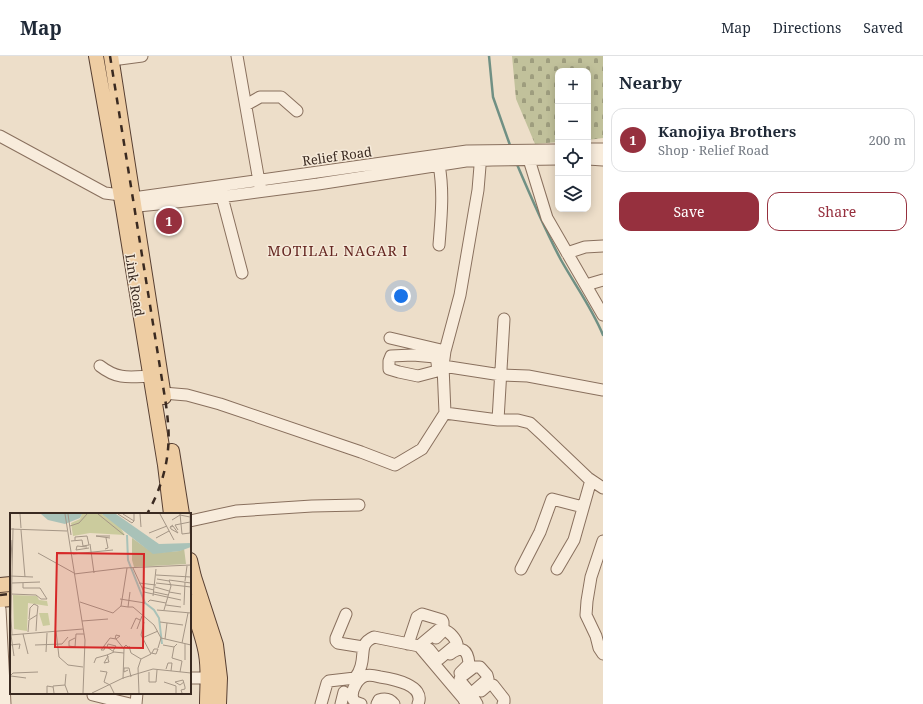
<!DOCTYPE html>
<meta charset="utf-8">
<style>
body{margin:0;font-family:"Noto Serif",serif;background:#f2f2f3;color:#1f2937}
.controls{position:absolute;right:12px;top:12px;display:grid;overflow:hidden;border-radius:8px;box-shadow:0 2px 10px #0003}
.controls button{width:36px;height:36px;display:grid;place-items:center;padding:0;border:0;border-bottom:1px solid #e0e1e3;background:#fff;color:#1f2937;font:20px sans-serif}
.you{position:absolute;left:401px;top:240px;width:14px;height:14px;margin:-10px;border:3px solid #fff;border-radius:50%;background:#1a73e8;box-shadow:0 0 0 6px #1a73e833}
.badge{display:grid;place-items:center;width:26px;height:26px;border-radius:50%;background:#96303e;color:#fff;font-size:13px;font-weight:700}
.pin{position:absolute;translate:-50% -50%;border:2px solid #fff;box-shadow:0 1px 4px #0006}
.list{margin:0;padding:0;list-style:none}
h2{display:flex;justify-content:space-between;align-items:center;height:52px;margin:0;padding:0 16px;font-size:17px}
h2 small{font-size:13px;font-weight:400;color:#747a83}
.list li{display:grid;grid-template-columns:26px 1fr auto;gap:12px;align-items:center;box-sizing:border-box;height:64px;margin:0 8px 8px;padding:0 8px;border:1px solid #e0e1e3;border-radius:12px}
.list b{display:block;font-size:15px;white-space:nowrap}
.list p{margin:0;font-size:13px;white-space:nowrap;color:#747a83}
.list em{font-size:13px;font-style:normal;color:#747a83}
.actions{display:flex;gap:8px;padding:12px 16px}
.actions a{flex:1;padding:9px 0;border:1px solid #96303e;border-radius:12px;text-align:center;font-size:14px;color:#96303e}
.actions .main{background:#96303e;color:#fff}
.icon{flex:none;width:22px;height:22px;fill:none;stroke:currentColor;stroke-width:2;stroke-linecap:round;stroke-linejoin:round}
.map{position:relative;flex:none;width:603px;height:648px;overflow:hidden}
header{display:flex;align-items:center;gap:24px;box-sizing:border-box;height:56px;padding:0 20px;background:#fff;border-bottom:1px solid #e0e1e3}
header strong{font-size:19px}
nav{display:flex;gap:22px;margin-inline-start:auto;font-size:14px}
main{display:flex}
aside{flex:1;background:#fff}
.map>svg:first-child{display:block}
.cemetery{fill:url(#cemetery-stones)}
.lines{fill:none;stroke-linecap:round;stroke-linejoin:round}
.stream{stroke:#709084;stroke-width:2.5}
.minor-casing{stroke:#89705e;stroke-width:13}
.major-casing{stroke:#573f32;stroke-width:16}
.minor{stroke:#f8ecdc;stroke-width:11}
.major{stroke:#eecda3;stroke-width:14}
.rail{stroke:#3a2a21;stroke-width:2.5;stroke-dasharray:7 7;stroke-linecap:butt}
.labels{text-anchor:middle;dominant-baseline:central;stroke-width:3;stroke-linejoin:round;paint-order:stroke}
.street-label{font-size:13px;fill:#3a2a21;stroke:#f5e9d8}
.neighbourhood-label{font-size:14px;letter-spacing:1px;fill:#652722;stroke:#f5e9d8}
.inset-river{fill:none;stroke:#a9c2b8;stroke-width:2}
.inset-road{fill:none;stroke:#a59686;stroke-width:1}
.view{fill:#d62828;fill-opacity:0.15;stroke:#d62828;stroke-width:2}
.inset-edge{fill:none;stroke:#3a2a21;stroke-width:2}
</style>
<header>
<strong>Map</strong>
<nav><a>Map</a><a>Directions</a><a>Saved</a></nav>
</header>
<main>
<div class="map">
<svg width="603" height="648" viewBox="0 0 603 648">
<defs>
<pattern id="cemetery-stones" width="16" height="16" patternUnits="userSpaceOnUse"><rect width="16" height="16" fill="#c1c19b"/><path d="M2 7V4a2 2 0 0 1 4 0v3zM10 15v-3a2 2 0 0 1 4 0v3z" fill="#9e9d7e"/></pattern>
</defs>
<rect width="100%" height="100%" fill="#eddec9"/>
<!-- cemetery -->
<path class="cemetery" d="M512,0H603V82L588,84V15H558V86L535,88L516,43Z"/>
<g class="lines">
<!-- stream -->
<path class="stream" d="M489,0L493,41L511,92
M516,106C530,139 544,172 561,204C575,229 592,252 603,279"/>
<defs>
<path id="minor" d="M237,0L260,131
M112,4L142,0
M246,49L260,41H281L297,55
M0,80L105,137L121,139
M588,93H603
M527,97L547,162L603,259
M481,98L478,134L460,239L445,295L443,310L445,357L498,364L504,263
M588,103L603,104
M222,141L242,217
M126,143L467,95L558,94
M128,151L168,147L235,139L318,128L466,105L492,104L558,103
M439,189C441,163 444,136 439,109
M567,197L585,191L603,190
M586,229L603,224
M390,282L441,294
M434,293C435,301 439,308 437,315L418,320L399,316L389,313V305L391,300L413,299L435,301
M100,310C118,324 130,321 150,320
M443,310L501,319L528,320L603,334
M163,337L187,339L220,348L361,396L395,409L422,393L445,357
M498,364H518L530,367L543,379L588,422L603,432
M190,465L236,455L312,450L359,449
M603,485L591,521L587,545L586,559L596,580L599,592L603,598
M521,513L540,476L552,443L583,451
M557,513L574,484L591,424
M0,553L5,648
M346,558L336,582V585L338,587L363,591
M408,588L417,561L422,558L442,564L443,566V570L419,590
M429,593L437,603H439L457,588C456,583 450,576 444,574L436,582
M450,598C462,589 468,594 469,608L460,617
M190,622H207
M481,635L489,628L493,629L504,643V646L503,648
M93,637V639L130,648
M473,641L477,648
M464,644L488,623L487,619L480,611H474L461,621L460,623L461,626L471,638
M136,648L137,637
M321,648L327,627L329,625L355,622C358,618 360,614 361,610C365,596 359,588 374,581L419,590L468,648
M341,648L344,636
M361,648C358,647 354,646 353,643C350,635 358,622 365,620C370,618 376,620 380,621C393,623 426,629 418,648
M377,648L379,644C385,642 390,643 394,648"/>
<path id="major" d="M96,0L123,152L165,409L171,458
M111,0L164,341
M172,395L182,458
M190,504L194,521L216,589L220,622L219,648
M0,529L11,528
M0,544L11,543
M190,545C196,563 203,580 206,598C209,615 207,632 207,648"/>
</defs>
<!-- minor casing -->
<use href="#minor" class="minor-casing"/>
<!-- major casing -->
<use href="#major" class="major-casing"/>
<!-- minor -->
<use href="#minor" class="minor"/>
<!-- major -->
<use href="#major" class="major"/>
<!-- rail -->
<path class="rail" d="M110,0L163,330C165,342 167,354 168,367C171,399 163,430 147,458
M0,539L11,538"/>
</g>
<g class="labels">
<!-- street labels -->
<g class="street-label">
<text transform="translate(337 100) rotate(-8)">Relief Road</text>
<text transform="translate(135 229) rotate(81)">Link Road</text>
</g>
<!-- neighbourhood labels -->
<g class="neighbourhood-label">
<text x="338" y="194">MOTILAL NAGAR I</text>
</g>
</g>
<!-- overview -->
<g transform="translate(10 457)">
<rect width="181" height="181" fill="#eddec9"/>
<path d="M72,1H92L110,14L115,22L80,20L63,23L61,10L70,6Z" fill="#cbcb9d"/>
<path d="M122,25L143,40L170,38L174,35L176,51L124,54L122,47Z" fill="#c1c19b"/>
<path d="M3,82L27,83L29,87L37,88L38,93L18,90L17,118L4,116ZM29,100H38L40,112L33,113Z" fill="#cbcb9d"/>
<path d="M31,1H72L70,5L55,11L38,7ZM92,1H106L149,31L181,30V34L170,38L143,41Z" fill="#a9c2b8"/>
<path class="inset-river" d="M117,22L118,47L135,90L144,97L149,105L152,131"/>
<path class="inset-road" d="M10,1L11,15M55,1L75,127L73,180M58,1L61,22M88,1L114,22M108,1L122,10L124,8M113,1L124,8V1M130,1L131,14M150,1L164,27M170,1L172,21L180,20V1M162,7L170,2L180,4M60,13L69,10L77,1M161,14L163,13L168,20L161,16L160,14L163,12M0,16L57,18M11,17L15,64M168,17L165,12L180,9M139,20L157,13M100,23H86L100,25M146,25L159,18M61,28L72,27L73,33L79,32L77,23L65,24V27M80,31L84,60M77,34L67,33L66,37L79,35M95,36L98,35L96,25M28,40L64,60M63,41L103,37M117,55L111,93L118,94L120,79M123,55L134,79L171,87M64,61L114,55L181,52M146,62L181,64M0,63L2,27M0,63L23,64M147,66L159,68M175,68L177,53M2,70L30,69M129,70L146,72M146,70L181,74M132,74L144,77M145,74L159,78M144,79L158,82M159,79L171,81M1,81L26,82L31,86H37L30,75H13V70M143,83L146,56M110,86L135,90M70,89L103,100L111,93M138,89L140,87L156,90M156,92L171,94M174,92L175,69M118,94H123L144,112L151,125L148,135M147,97L181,100M154,97L161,73L159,67L181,70M1,104L3,15M1,104L2,122M19,106L20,95L24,91L28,93L27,102M72,108L98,106M150,109L173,112M121,116L126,105L130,107M127,116L132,103M46,118L49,144L58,152L73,154M18,119L19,107L27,102L26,118M13,121L18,141M0,122L73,116M1,122L4,143M65,125L59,128V133L65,134L66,121H74M132,125L148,118M151,125L181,132M105,126L106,122L110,123L106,126M155,126L157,110M172,130L178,100M175,131V147M0,132L10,131L9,136M25,132L52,131L58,124M153,132L164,134L167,131M95,133L94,137H91L100,125L106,126L114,136L113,166M119,133L121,140L131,146M164,134L162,145L172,148L170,159M113,135L116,132L119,135L114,134M103,138L106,133L98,131L97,134L104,139M36,139L37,120M141,140L146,141L148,136H144L142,140M98,143L94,150L99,149L98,146V143L97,142L104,139L114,140M84,150L86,145L97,142M156,156L158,150H162L161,158M118,157L114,159V155H119L121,164M90,158L97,159L94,169L100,172L104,180M139,159V169H146L147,157M56,161L55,172L58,180M0,163L3,160L28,159M1,163L16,165M154,169L166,173V180M37,180V173L43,174M44,180L43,173L55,172M82,180L113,165L143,156L181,160M129,180L128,155L131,146L141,141L131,122L134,109M172,180L171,177L175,176V174L173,167L165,169L170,172L174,169"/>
<path class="view" d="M47,40L134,41L133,135L45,134Z"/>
<rect width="181" height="181" class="inset-edge"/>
</g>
</svg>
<div class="controls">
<button>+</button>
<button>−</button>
<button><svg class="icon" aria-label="locate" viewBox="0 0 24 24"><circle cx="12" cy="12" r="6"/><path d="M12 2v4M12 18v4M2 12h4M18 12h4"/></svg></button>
<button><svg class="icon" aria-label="layers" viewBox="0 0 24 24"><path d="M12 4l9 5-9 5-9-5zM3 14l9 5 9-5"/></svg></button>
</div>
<div class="you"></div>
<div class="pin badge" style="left:169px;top:165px">1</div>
</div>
<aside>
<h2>Nearby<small></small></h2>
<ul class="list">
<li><span class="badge">1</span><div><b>Kanojiya Brothers</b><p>Shop · Relief Road</p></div><em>200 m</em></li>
</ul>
<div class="actions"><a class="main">Save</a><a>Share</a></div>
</aside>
</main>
